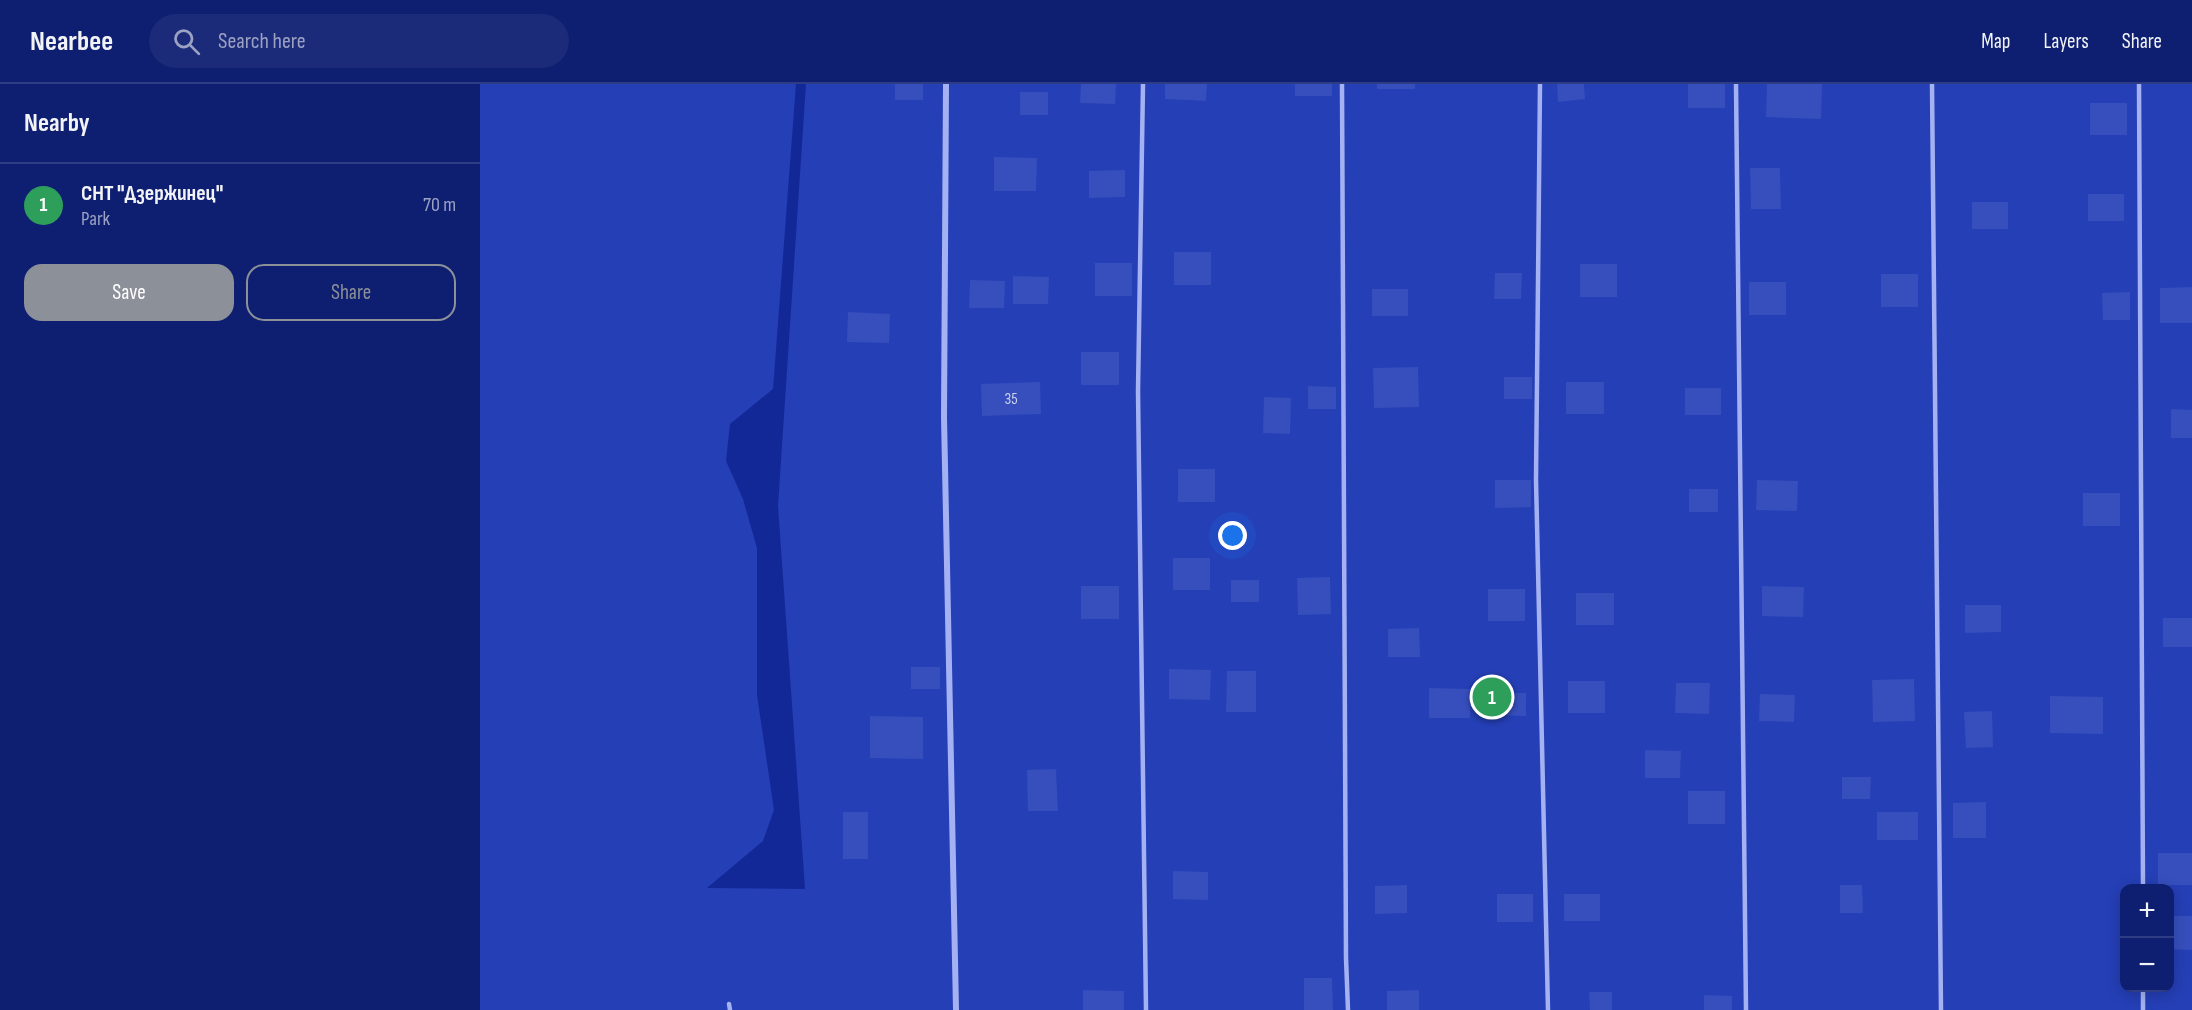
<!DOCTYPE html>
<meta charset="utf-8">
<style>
body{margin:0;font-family:"Sofia Sans Condensed",sans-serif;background:#1c2b79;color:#f1f3f6}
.controls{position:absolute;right:18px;bottom:18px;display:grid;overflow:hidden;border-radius:12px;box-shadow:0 3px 15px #0003}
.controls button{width:54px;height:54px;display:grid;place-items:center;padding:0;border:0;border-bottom:2px solid #2e3c84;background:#0e1e71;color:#f1f3f6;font:30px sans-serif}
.you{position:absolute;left:753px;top:452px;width:21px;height:21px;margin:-15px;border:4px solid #fff;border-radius:50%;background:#1a73e8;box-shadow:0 0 0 9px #1a73e833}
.badge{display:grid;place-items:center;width:39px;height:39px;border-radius:50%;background:#8c9099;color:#fff;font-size:20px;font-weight:700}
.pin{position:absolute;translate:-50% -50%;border:3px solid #fff;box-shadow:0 2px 6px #0006}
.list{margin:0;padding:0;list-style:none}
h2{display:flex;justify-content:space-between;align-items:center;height:78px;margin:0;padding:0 24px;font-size:26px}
h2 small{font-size:20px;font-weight:400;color:#9ba2c3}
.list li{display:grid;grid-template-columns:39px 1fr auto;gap:18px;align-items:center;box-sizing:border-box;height:84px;padding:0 24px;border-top:2px solid #2e3c84}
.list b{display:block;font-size:22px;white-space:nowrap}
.list p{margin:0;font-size:20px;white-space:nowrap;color:#9ba2c3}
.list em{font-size:20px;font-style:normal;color:#9ba2c3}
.actions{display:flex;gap:12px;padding:18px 24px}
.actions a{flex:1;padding:14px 0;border:2px solid #8c9099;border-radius:18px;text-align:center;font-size:21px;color:#8c9099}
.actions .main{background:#8c9099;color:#fff}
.icon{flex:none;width:33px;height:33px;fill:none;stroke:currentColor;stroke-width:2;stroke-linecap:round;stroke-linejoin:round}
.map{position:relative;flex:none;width:1712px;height:926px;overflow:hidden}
header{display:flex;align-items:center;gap:36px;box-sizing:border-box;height:84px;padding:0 30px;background:#0e1e71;border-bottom:2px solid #2e3c84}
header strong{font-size:28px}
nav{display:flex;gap:33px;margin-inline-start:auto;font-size:21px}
.search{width:420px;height:54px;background:#1c2b79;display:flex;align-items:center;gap:15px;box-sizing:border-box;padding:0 21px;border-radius:33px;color:#9ba2c3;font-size:22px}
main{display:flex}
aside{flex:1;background:#0e1e71}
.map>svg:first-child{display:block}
.green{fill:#253fb6;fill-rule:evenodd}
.building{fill:#364fbd}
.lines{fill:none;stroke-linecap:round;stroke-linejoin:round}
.lane{stroke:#a4b2f3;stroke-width:4.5}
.street{stroke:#a4b2f3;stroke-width:6}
.labels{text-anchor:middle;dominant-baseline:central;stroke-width:4.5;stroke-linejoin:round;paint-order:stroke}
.number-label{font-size:16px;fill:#cdd3ee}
</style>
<header>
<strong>Nearbee</strong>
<div class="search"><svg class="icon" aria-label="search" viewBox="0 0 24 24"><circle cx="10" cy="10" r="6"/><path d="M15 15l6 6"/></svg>Search here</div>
<nav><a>Map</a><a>Layers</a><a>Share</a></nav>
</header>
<main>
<aside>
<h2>Nearby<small></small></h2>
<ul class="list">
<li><span class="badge" style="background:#2e9e5b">1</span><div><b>СНТ &quot;Дзержинец&quot;</b><p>Park</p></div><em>70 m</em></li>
</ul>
<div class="actions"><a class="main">Save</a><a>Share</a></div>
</aside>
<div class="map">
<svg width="1712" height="926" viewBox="0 0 1712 926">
<rect width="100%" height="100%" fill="#122897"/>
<!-- green -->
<path class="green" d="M0,0H316L293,305L250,340L246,377L263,415L277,464V611L294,726L283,757L227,804L325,805L298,422L326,0H1712V926H0ZM1644,804H1690V904H1644Z"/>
<!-- building -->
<path class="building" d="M415,0H443V16H415Z
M601,0H636L635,20L600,19Z
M685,0H727L726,17L685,15Z
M815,0H852V12H815Z
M897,0H935V5H897Z
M1077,0H1104L1105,15L1078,18Z
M1208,0H1245V24H1208Z
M1287,0H1342L1341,35L1286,33Z
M540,8H568V31H540Z
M1610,19H1647V51H1610Z
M514,73L557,74L556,107H514Z
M1270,84H1300L1301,125H1271Z
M645,86V113L609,114V87Z
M1608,110H1644V137H1608Z
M1492,118H1528V145H1492Z
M694,168H731V201H694Z
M615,179H652V212H615Z
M1100,180H1137V213H1100Z
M1015,189H1042L1041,215H1014Z
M1401,190H1438V223H1401Z
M533,192L569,193L568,220H533Z
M490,196L525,197L524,224H489Z
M1269,198H1306V231H1269Z
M1712,203V239H1680V204Z
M892,205H928V232H892Z
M1650,208V236H1623L1622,209Z
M368,228L410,230L409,259L367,258Z
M601,268H639V301H601Z
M938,283L939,323L894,324L893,284Z
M1024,293H1052V315H1024Z
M560,298L561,330L502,332L501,300Z
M1086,298H1124V330H1086Z
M828,302L856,303V325H828Z
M1205,304H1241V331H1205Z
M784,313L811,314L810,350L783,349Z
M1691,325L1712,326V354H1691Z
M698,385H735V418H698Z
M1015,396H1051V423L1015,424Z
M1277,396L1318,397L1317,427L1276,426Z
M1209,405H1238V428H1209Z
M1603,409H1640V442H1603Z
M693,474H730V506H693Z
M850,493L851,530L818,531L817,494Z
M751,496H779V518H751Z
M601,502H639V535H601Z
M1282,502L1324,503L1323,533L1282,532Z
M1008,505H1045V537H1008Z
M1096,509H1134V541H1096Z
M1485,521H1521V548L1485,549Z
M1683,534H1712V563H1683Z
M939,544L940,573H908V545Z
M431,583H460V605H431Z
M689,585L731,586L730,616L689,615Z
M747,587H776V628H746Z
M1434,595L1435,637L1393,638L1392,596Z
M1088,597H1125V629H1088Z
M1196,599H1230L1229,630L1195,629Z
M949,604L991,605L990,634H949Z
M1018,609H1046V632L1018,631Z
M1280,610L1315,611L1314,638L1279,637Z
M1570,612L1623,613V650L1570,649Z
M1512,627L1513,663L1486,664L1484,628Z
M390,632L443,633V675L390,674Z
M1165,666L1201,667L1200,694H1165Z
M576,685L578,727H548L547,686Z
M1362,693H1391L1390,715H1362Z
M1208,707H1245V740H1208Z
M1506,718V754H1473V719Z
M363,728H388V775H363Z
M1397,728H1438V756H1397Z
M1678,769H1712V801H1678Z
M693,787L728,788V816L693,815Z
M927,801V829L895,830V802Z
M1360,801H1382L1383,829H1360Z
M1017,810H1053V838H1017Z
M1084,810H1120V837H1084Z
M1690,832H1712V866L1690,865Z
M824,894H852L853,926H824Z
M603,906L644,907V926H603Z
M939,906V926H907V907Z
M1109,908H1132V926H1110Z
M1224,911L1252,912V926H1224Z"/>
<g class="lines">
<!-- lane -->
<path class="lane" d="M663,0L658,307L666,926
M862,0L866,874L868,926
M1060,0L1056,396L1068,926
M1256,0L1266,926
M1452,0L1461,926
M1659,0L1663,804
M1663,904V926
M249,920L250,926"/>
<!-- street -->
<path class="street" d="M466,0L464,333L476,926"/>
</g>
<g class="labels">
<!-- number labels -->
<g class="number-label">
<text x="531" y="315">35</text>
</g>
</g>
</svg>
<div class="controls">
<button>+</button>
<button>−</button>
</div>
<div class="you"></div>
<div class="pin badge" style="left:1012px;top:613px;background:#2e9e5b">1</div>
</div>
</main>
